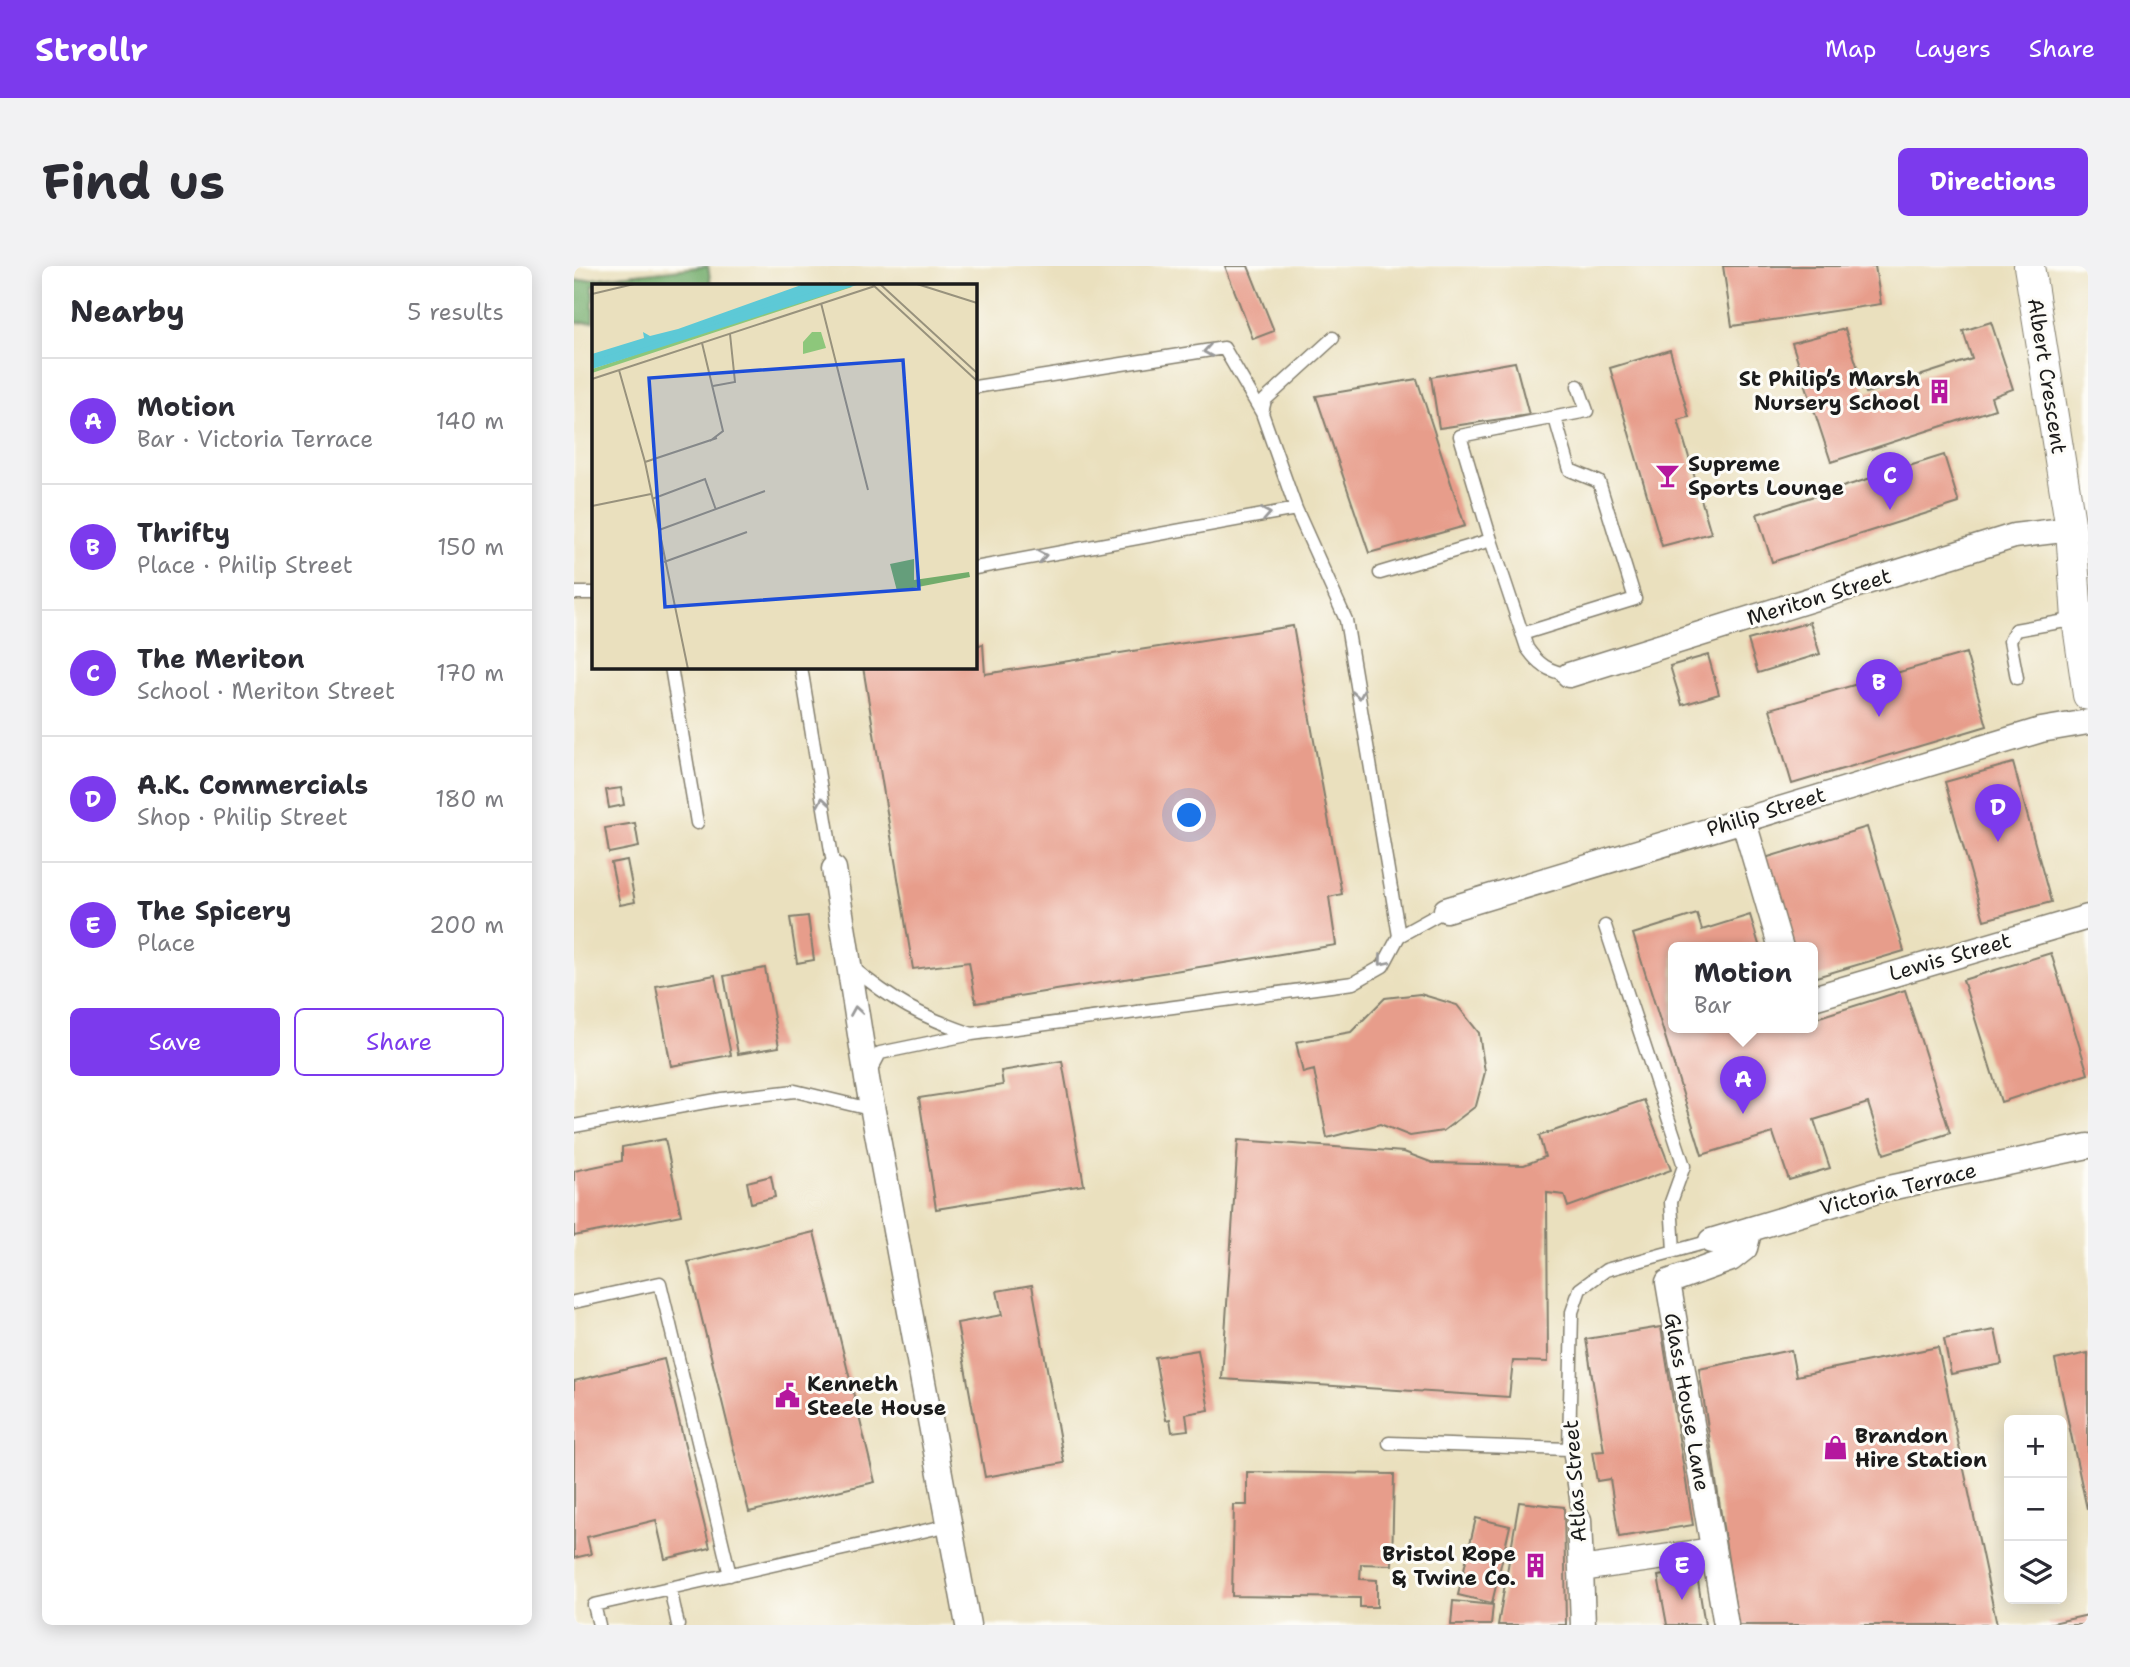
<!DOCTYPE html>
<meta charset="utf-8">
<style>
body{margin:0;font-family:"Shantell Sans",sans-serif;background:#f2f2f3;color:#2b2b33}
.controls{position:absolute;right:21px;bottom:21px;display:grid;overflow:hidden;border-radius:10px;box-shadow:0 4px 18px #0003}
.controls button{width:63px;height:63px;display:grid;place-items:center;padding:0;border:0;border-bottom:2px solid #e1e1e2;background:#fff;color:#2b2b33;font:35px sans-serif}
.you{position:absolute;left:616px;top:550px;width:24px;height:24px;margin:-18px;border:5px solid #fff;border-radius:50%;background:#1a73e8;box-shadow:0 0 0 10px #1a73e833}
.badge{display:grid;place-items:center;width:46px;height:46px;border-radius:50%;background:#7c3aed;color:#fff;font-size:23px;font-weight:700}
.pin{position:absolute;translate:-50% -58px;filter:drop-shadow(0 2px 4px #0008)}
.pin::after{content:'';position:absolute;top:37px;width:24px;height:21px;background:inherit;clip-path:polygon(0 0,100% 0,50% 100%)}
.popup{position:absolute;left:1094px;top:676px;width:150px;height:91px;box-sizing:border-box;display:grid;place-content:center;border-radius:10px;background:#fff;filter:drop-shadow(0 2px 5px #0005);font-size:23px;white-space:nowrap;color:#7c7c81}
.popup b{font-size:26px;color:#2b2b33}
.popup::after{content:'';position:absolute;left:50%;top:100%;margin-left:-14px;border:14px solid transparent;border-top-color:#fff}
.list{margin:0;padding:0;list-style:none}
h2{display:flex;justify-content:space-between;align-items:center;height:91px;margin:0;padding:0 28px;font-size:30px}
h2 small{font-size:23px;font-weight:400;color:#7c7c81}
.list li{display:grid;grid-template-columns:46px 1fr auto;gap:21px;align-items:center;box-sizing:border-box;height:126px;padding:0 28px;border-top:2px solid #e1e1e2}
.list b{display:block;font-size:26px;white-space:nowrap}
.list p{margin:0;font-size:23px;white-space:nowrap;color:#7c7c81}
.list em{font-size:23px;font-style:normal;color:#7c7c81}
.actions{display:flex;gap:14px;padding:21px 28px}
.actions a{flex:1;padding:16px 0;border:2px solid #7c3aed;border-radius:10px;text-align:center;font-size:24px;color:#7c3aed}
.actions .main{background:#7c3aed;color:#fff}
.icon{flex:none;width:38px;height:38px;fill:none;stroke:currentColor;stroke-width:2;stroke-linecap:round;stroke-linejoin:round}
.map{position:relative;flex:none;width:1514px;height:1359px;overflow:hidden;border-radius:10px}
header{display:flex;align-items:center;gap:42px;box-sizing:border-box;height:98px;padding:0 35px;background:#7c3aed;color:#fff}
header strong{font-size:33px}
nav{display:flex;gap:38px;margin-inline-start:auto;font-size:24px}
.intro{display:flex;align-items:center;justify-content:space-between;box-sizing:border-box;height:168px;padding:0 42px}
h1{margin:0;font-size:49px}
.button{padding:18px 32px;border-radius:10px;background:#7c3aed;color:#fff;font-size:24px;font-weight:700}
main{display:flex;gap:42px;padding:0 42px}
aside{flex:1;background:#fff;border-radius:10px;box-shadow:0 4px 18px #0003}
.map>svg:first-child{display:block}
.forest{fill:#72ac6b;stroke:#476444;stroke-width:2}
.building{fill:#e79d8b}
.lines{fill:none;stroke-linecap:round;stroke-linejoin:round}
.service-casing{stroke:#837e6d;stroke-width:15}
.minor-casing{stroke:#837e6d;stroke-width:27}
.tertiary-casing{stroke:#837e6d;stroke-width:32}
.service{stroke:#fff;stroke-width:12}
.minor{stroke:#fff;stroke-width:24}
.tertiary{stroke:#fff;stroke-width:30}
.oneway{stroke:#999}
.labels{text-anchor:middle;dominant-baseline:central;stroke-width:6;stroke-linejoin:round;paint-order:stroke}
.street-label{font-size:21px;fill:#1c1c1c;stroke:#fdfcf7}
.poi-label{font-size:21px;font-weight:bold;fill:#1c1c1c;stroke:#fdfcf7;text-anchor:start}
.inset-river{fill:none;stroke:#5dc9d6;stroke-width:3.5}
.inset-road{fill:none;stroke:#98927d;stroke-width:2}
.view{fill:#1d4ed8;fill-opacity:0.15;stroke:#1d4ed8;stroke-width:3.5}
.inset-edge{fill:none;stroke:#1c1c1c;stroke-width:3.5}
</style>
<header>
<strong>Strollr</strong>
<nav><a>Map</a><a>Layers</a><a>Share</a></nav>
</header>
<div class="intro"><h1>Find us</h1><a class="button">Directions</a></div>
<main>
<aside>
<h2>Nearby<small>5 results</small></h2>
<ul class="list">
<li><span class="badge">A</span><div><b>Motion</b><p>Bar · Victoria Terrace</p></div><em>140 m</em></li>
<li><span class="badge">B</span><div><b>Thrifty</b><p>Place · Philip Street</p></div><em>150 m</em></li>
<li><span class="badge">C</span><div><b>The Meriton</b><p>School · Meriton Street</p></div><em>170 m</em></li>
<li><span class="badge">D</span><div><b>A.K. Commercials</b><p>Shop · Philip Street</p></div><em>180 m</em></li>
<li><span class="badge">E</span><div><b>The Spicery</b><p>Place</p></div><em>200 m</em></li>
</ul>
<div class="actions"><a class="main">Save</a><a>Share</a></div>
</aside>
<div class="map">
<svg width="1514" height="1359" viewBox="0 0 1514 1359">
<rect width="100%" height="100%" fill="#fdfcf7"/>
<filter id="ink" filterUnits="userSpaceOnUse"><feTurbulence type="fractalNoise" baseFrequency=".0143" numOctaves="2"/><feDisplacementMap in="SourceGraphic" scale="14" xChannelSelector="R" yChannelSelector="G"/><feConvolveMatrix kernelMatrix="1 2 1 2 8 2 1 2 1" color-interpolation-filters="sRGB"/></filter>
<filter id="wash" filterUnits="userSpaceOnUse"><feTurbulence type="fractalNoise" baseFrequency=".00686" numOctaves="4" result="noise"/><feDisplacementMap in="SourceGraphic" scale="28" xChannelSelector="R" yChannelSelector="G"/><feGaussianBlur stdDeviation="1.57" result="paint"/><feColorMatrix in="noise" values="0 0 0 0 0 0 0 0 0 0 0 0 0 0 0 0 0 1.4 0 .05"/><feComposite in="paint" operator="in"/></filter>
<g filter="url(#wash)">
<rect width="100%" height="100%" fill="#eae0be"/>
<!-- forest -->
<path class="forest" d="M134,0L137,19H19V56L0,57V15Z"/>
<g id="blocks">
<!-- building -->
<path class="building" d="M651,0H674L700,65L679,73Z
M1149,0H1301L1307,38L1158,60Z
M1417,56L1439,123L1417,131L1421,143L1257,196L1218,77L1271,63L1292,127L1398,93L1389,65Z
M1096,84L1115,151L1104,154L1137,267L1088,280L1036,102Z
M941,96L955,149L865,162L857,111Z
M843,113L891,260L795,287L742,130Z
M1370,189L1385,237L1198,296L1183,248Z
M1236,356L1246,388L1184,407L1174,374Z
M719,360L768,628L755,631L762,679L402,737L395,696L339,703L289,401H401V380L409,378L411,408Z
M1392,387L1413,460L1218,518L1196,443Z
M1134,389L1145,428L1108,439L1096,400Z
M1439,497L1477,636L1410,654L1371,516Z
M47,522L50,539L35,542L32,524Z
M61,557L65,581L35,587L31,562Z
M1293,561L1330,685L1239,712V682H1218L1191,592Z
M53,594L61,636L46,639L37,597Z
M1123,648L1128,664L1176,649L1186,682H1099V762H1239V753L1331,724L1376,867L1310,888L1294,837L1240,854L1256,902L1215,914L1199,867L1128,889L1059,668Z
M234,650L240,694L223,697L216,652Z
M1477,687L1514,808L1427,836L1389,714Z
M191,702L205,781L164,788L150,710Z
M141,709L157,789L97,800L82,720Z
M846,728L883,739L905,767L911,806L902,840L869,865L836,870L806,858L753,872L740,804L729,807L722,776L777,766L811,732Z
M488,795L510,919L362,943L345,832L429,819L427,805Z
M1070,834L1097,904L994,941L990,929L973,927L974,1096L939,1095L935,1131L648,1113L664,874L830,886L859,897L950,899L971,891L965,870Z
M91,873L107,949L0,970V905L48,895V881Z
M197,910L201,931L177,937L173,916Z
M240,966L301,1216L175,1246L114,996Z
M458,1019L490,1197L411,1211L383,1057L428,1049L423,1025Z
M1087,1061L1119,1259L1045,1271L1036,1213L1023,1215L1018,1186L1030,1185L1012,1073Z
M1421,1064L1428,1098L1377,1108L1370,1073Z
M1364,1081L1423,1359H1164L1125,1103L1217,1084L1222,1110Z
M624,1084L635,1144L612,1148L614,1164L598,1166L596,1153L592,1154L581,1091Z
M1514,1087V1243H1513L1481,1094Z
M90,1093L136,1282L91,1293L82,1254L13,1271L17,1288L0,1292V1115Z
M673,1206L820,1208L818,1299L787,1298L786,1313L803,1314V1341H786V1332L658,1330L660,1239H673Z
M945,1236L990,1241L992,1359H924Z
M902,1252L936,1260L918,1337L884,1329Z
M1122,1303L1131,1359H1093L1084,1310Z
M879,1335L919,1339L917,1359H877Z
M1514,1349V1359H1474V1358Z"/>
</g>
</g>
<g filter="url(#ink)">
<use href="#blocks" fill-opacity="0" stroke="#837e6d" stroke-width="2"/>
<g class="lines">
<defs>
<path id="service" d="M401,121L650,82L688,147
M722,243L688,147L691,134L759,72
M917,274L886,170L1013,145L1004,120
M806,307L917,274L953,382C965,399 974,405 995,409
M0,327H19
M948,368L1061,333L1025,216L996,204L981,152
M97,401L123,557
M227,401L260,603
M1443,412L1436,375L1441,364L1503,353
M1031,660L1110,900L1097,936L1100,985
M825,670L872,644
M278,701C318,735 348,751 398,768
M295,808L306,787L398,768L779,717L809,700L825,670L772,354L722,243L401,302
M0,860L148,833L221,825L300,844
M0,1036L86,1017L156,1309
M815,1177L995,1183
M1005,1254L995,1183L998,1046L1006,1023L1032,1004L1137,975
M96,1322L104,1359
M25,1359L20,1339L376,1259"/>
<path id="minor" d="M995,409L1440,270L1497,263
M1169,553L1207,682
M260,603L293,813L394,1359
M872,644L1467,464L1514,456
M1239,732L1514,651
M1137,975L1306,924L1514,880
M1005,1254L1007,1303
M1009,1359L1007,1303L1139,1284
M1152,1359L1094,1016L1157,993L1171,982L1176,963"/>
<path id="tertiary" d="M1455,0L1497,263L1503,353L1514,429"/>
</defs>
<!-- service casing -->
<use href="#service" class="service-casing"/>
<!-- minor casing -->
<use href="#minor" class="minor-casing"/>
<!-- tertiary casing -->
<use href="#tertiary" class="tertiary-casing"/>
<!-- service -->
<use href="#service" class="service"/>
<!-- minor -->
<use href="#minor" class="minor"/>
<!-- tertiary -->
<use href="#tertiary" class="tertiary"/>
</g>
<!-- one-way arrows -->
<defs><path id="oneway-chevron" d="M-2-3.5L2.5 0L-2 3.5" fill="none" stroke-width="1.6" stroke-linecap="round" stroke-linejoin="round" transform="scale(1.75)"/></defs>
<g class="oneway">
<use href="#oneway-chevron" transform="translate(634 85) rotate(171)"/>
<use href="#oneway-chevron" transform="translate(692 248) rotate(-10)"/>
<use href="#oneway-chevron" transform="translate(468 290) rotate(-11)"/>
<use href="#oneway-chevron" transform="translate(785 428) rotate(80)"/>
<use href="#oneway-chevron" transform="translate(249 536) rotate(-99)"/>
<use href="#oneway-chevron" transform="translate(809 695) rotate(130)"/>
<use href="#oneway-chevron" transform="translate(282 745) rotate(-99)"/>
</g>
</g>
<!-- icons -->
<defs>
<symbol id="building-bare" viewBox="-9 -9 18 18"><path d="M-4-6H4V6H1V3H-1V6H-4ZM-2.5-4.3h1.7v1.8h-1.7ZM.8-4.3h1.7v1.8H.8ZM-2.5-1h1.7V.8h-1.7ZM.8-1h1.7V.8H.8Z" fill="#b5179e" stroke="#fdfcf7" stroke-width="2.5" paint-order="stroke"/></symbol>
<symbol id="bar-bare" viewBox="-9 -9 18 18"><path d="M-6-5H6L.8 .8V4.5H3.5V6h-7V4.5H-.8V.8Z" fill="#b5179e" stroke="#fdfcf7" stroke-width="2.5" paint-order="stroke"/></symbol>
<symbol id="civic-bare" viewBox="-9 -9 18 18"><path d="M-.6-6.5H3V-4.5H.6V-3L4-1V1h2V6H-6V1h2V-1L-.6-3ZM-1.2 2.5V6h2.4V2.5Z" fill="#b5179e" stroke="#fdfcf7" stroke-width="2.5" paint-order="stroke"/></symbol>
<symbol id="shop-bare" viewBox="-9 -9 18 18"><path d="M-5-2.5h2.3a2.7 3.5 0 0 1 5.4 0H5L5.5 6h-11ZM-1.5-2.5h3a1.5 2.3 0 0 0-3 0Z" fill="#b5179e" stroke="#fdfcf7" stroke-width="2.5" paint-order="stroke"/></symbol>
</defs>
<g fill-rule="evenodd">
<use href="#building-bare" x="1348" y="108" width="35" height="35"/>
<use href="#bar-bare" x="1076" y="192" width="35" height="35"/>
<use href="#civic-bare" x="196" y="1112" width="35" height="35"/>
<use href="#shop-bare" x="1244" y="1164" width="35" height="35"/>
<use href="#building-bare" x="944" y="1282" width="35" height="35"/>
</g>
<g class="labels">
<!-- street labels -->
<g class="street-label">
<text transform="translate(1473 110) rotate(81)">Albert Crescent</text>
<text transform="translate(1245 331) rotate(-17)">Meriton Street</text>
<text transform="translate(1192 546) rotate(-17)">Philip Street</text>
<text transform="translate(1376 691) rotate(-16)">Lewis Street</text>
<text transform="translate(1324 923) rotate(-14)">Victoria Terrace</text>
<text transform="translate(1113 1136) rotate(80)">Glass House Lane</text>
<text transform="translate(1001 1215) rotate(-94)">Atlas Street</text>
</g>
<!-- poi labels -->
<g class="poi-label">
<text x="1346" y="113" text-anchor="end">St Philip’s Marsh<tspan x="1346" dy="24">Nursery School</tspan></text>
<text x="1114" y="198">Supreme<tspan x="1114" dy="24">Sports Lounge</tspan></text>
<text x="233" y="1118">Kenneth<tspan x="233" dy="24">Steele House</tspan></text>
<text x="1281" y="1170">Brandon<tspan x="1281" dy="24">Hire Station</tspan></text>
<text x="942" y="1288" text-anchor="end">Bristol Rope<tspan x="942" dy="24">&amp; Twine Co.</tspan></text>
</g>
</g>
<!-- overview -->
<g transform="translate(18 18)">
<rect width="385" height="385" fill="#eae0be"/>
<path d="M254,1L260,3L0,89V85ZM220,48H229L234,64L211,70V58Z" fill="#8dc77b"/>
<path d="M322,275V296L377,288L378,293L305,307L298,280Z" fill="#72ac6b"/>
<path d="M212,0H268L0,85V70L52,54L51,48L58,52L86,45Z" fill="#5dc9d6"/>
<path class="inset-river" d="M0,79L239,0"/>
<path class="inset-road" d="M280,0L385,97M288,0L385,89M325,0L385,19M0,10L42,0M229,19L276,206M110,59L131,147L118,157M27,86L53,178L96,385M0,95L283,2M121,102L143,98L138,50M53,178L125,154M60,215L113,195L124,226M0,222L59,210M67,246L173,207M72,278L155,248"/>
<path class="view" d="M311,76L327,305L73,323L57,94Z"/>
<rect width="385" height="385" class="inset-edge"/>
</g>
</svg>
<div class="controls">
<button>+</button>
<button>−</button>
<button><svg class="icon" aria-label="layers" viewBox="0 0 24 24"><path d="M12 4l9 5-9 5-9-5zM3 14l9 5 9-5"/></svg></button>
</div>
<div class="you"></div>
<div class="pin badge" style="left:1169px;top:848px">A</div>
<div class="popup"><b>Motion</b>Bar</div>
<div class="pin badge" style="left:1305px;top:451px">B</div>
<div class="pin badge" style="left:1316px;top:244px">C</div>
<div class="pin badge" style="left:1424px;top:576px">D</div>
<div class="pin badge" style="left:1108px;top:1334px">E</div>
</div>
</main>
